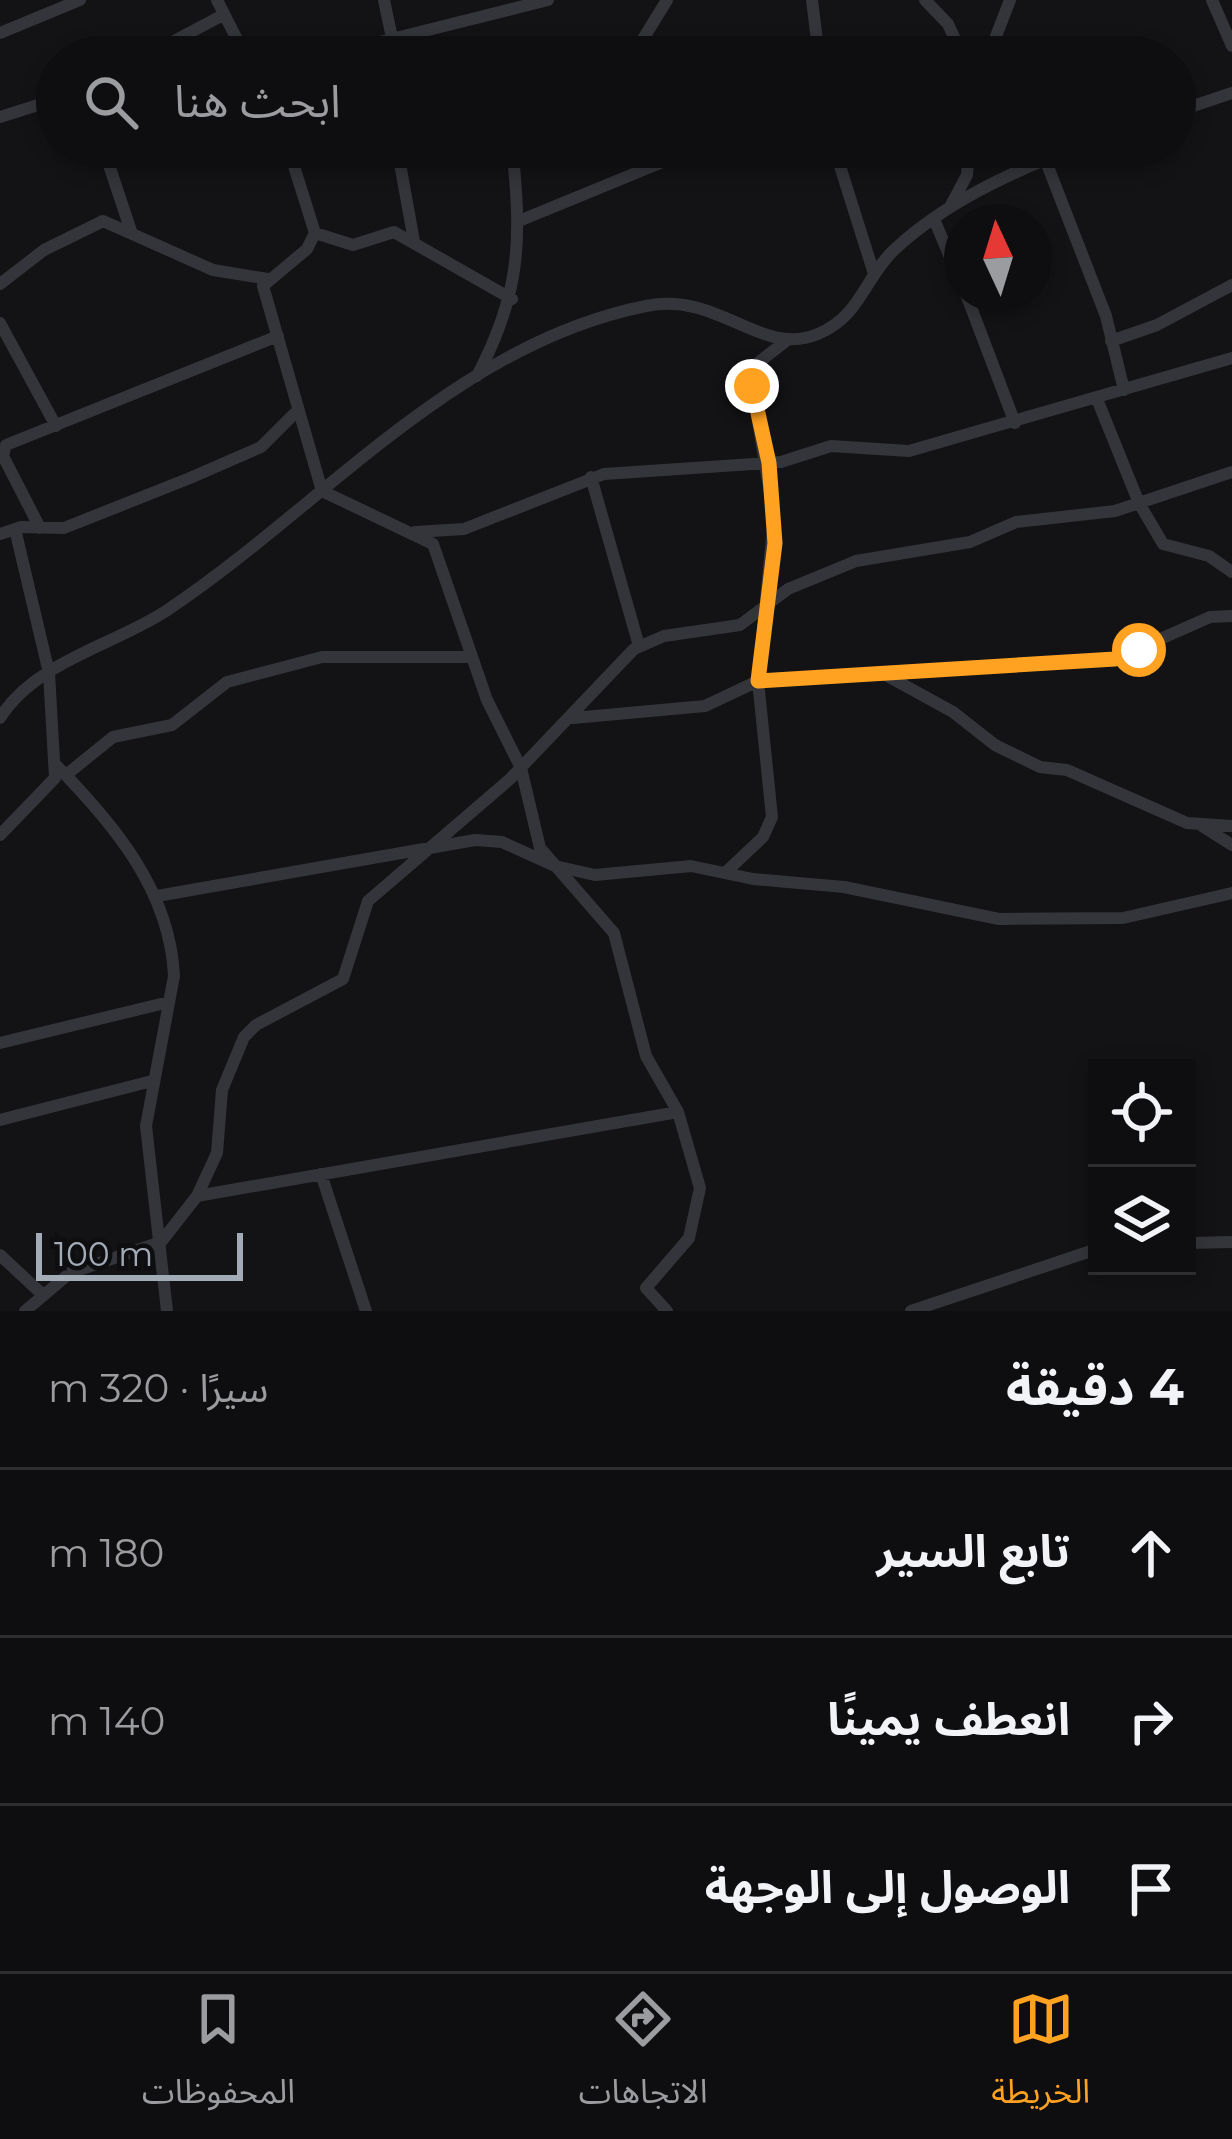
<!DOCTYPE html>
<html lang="ar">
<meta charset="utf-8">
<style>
body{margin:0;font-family:Montserrat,"Noto Sans Arabic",sans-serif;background:#171719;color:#f1f3f6;direction:rtl}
.controls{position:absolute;right:36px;bottom:36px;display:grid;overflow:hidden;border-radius:0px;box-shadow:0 6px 18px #0003}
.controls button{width:108px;height:108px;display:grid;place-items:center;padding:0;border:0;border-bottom:3px solid #2e2e30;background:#0e0e10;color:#f1f3f6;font:60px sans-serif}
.compass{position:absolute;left:944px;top:204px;width:108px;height:108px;border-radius:50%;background:#0e0e10;box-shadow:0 6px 18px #0003;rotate:356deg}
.scale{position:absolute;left:36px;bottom:30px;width:207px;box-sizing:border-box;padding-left:12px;border:6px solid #a3abb7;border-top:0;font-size:33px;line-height:42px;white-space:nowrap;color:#a3abb7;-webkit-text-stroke:9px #0e0e10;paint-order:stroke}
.stop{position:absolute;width:36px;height:36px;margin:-27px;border:9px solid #ffa121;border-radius:50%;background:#fff}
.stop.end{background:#ffa121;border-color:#fff;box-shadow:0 3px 12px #0008}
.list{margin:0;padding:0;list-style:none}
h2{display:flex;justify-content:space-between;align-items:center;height:156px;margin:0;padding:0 48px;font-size:51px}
h2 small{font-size:39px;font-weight:400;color:#9b9c9f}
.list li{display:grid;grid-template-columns:78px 1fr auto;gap:36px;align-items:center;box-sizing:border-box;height:168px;padding:0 48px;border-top:3px solid #2e2e30}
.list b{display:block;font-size:45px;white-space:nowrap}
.list em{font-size:39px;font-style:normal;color:#9b9c9f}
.icon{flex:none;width:66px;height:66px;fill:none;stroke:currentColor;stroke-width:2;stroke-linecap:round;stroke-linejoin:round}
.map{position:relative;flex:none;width:1232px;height:1311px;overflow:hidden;direction:ltr}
.search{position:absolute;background:#0e0e10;box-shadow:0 6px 18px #0003;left:36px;right:36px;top:36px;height:132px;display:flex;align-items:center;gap:30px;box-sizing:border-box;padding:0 42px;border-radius:66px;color:#9b9c9f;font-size:45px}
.sheet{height:660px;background:#0e0e10}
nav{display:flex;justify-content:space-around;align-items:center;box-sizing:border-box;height:168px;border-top:3px solid #2e2e30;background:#0e0e10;font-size:33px;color:#9b9c9f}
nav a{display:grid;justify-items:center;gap:6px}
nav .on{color:#ffa121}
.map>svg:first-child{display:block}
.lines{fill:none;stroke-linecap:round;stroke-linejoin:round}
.street{stroke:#34353a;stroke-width:12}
.route{stroke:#ffa121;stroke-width:15}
</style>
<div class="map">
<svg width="1232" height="1311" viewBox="0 0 1232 1311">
<rect width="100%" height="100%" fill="#131315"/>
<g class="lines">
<!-- street -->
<path class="street" d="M217,0L246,57
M384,0L396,57
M812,0L819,57
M925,0L948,24L963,57
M1212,0L1232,46
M0,33L80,0
M144,57L223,15
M320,57L548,0
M632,57L667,0
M988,57L1010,0
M1175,112L1232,93
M0,117L57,99
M103,147L132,234
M288,147L315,233L307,249L263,286L322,491L433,544L487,700L521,768L540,848L614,933L646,1056L678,1112L700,1188L689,1238L646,1288L667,1311
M397,147L414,241
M834,147L874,274
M293,158L337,147
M1045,159L1106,316L1124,390
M950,207L967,175L969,147
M934,219L962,286
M519,221L699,147
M315,233L353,245L394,232L512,299
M0,284L44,250L103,221L213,270L268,279
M966,294L1015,423
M0,323L56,426
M1111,341L1157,325L1232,285
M477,376C521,293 522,239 512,147
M1097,399L1139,503L1163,544L1209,556L1232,572
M591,477L639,646
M40,528L3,456L6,445L278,336
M415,532L464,529L604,474L781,462L831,446L909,451L1232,358
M0,534L21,527L64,528L190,478L261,447L295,413
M882,673L953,712L995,745L1040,767L1067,770L1187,823L1232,826
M0,718C35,662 112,646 166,611C321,508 454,344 646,306C720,291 760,358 818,334C861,316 864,278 895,249C947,201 1012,172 1077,147
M573,718L705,706L758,681L1115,659L1210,617L1232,616
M55,764C113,823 170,890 174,976L146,1126L167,1311
M66,775L113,737L172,725L227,682L322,657H471
M1202,826L1232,845
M0,835L55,778L49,673L15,529
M726,872L763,837L772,817L758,681L774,517L752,386L759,362L786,341
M157,896L475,840L502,842L555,866L595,875L691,866L753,879L844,887L999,919L1123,918L1232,893
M0,1043L169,1002
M0,1120L152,1081
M321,1174L366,1311
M197,1196L678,1112
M1187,1243L1232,1242
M0,1255L43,1295
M25,1311L70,1273L161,1242L197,1196L217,1153L222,1090L244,1037L256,1025L343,979L368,901L510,779L634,649L664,636L740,625L788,589L856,561L970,542L1016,522L1115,511L1232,472
M911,1311L1097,1249"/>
</g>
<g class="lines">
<!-- route -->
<path class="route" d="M752,386L769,463L775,543L758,681L1115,659L1139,650"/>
</g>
</svg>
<div class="controls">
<button><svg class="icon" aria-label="locate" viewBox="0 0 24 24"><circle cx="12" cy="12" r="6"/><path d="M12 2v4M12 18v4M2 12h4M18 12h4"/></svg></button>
<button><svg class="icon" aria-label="layers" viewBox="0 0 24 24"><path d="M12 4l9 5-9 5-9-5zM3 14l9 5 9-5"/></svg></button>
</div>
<svg class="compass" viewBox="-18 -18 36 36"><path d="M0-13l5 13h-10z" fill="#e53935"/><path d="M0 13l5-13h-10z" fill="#9b9c9f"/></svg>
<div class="scale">100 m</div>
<div class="stop" style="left:1139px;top:650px"></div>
<div class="stop end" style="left:752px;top:386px"></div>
<div class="search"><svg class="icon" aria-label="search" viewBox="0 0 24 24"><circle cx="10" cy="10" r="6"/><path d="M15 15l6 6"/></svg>ابحث هنا</div>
</div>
<section class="sheet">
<h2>4 دقيقة<small>سيرًا · 320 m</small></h2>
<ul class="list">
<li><svg class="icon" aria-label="ahead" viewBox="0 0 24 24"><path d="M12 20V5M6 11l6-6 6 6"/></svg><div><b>تابع السير</b></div><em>180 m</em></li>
<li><svg class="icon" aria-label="right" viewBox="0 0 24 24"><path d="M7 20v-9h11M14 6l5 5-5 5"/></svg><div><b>انعطف يمينًا</b></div><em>140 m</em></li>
<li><svg class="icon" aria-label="arrive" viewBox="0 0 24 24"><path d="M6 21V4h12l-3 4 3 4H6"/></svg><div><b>الوصول إلى الوجهة</b></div></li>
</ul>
</section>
<nav>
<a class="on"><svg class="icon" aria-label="map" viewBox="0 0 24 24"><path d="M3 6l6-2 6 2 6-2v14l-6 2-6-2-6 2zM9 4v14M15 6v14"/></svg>الخريطة</a>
<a><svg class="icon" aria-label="directions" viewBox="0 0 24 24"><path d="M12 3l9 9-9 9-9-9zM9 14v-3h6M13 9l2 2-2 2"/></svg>الاتجاهات</a>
<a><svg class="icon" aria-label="saved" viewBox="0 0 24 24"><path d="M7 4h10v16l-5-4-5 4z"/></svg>المحفوظات</a>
</nav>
